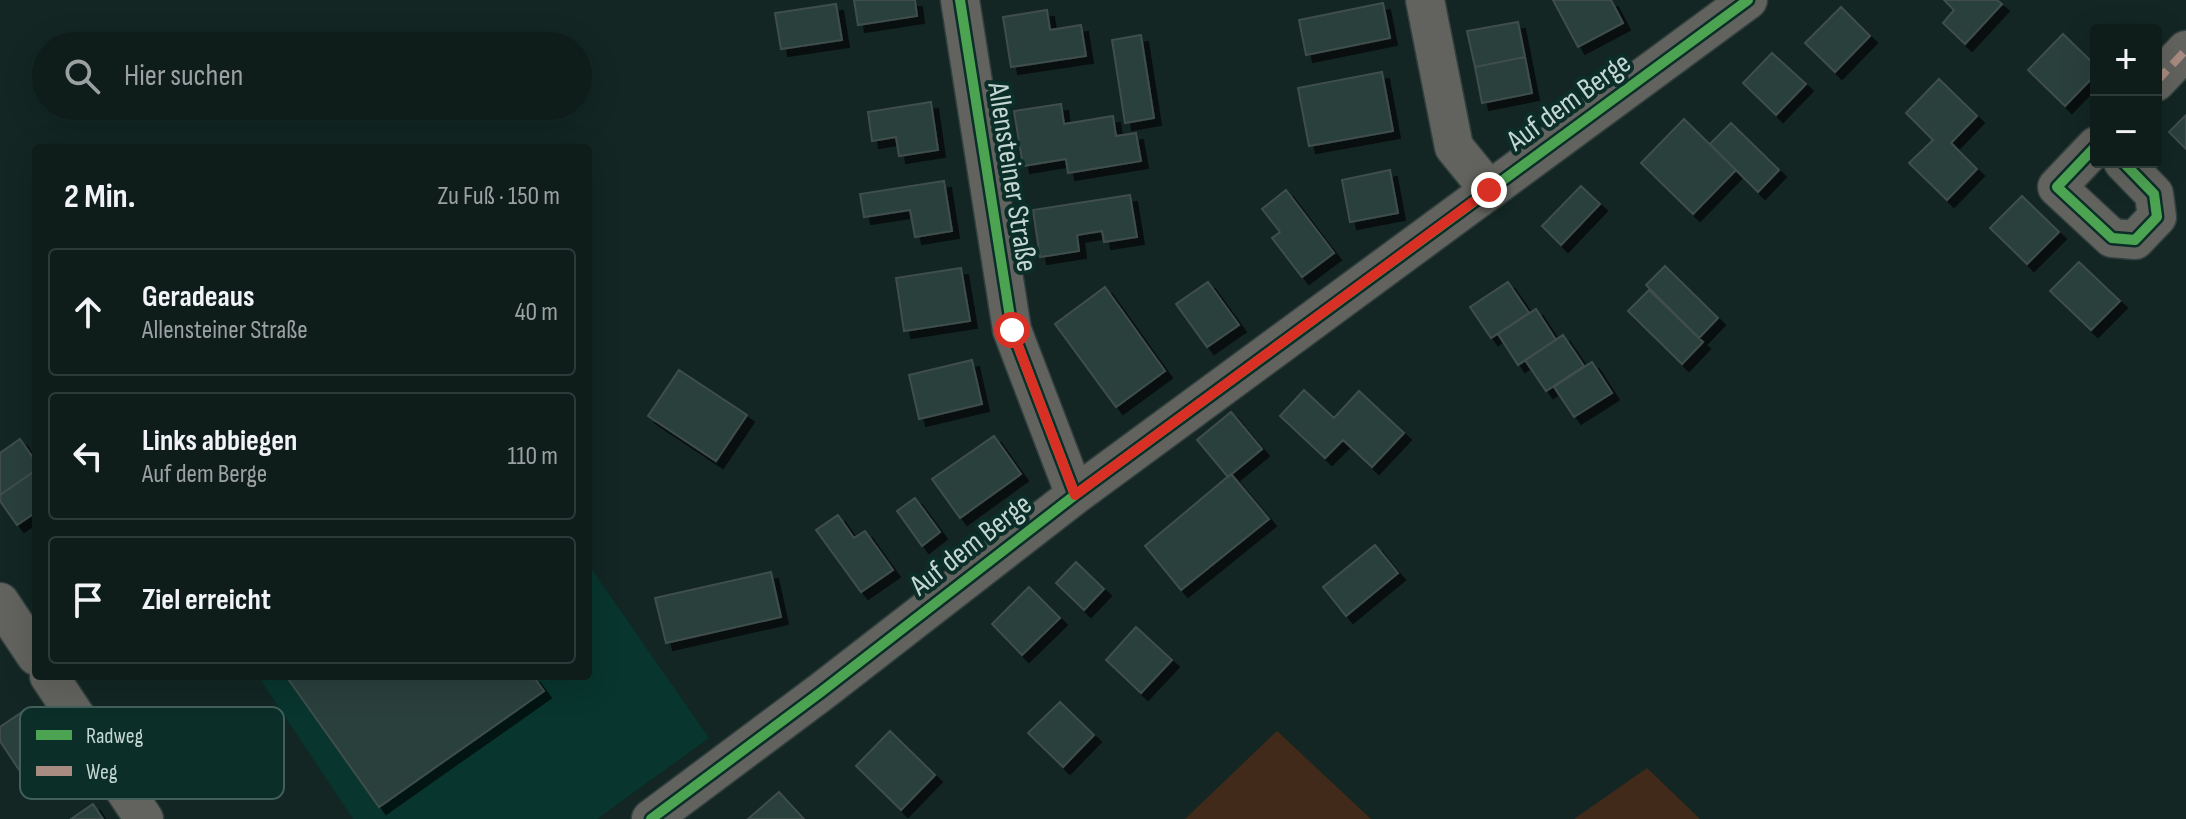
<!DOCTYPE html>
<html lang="de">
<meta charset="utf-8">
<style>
body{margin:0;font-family:"Sofia Sans Condensed",sans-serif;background:#172523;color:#f1f3f6}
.controls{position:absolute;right:24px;top:24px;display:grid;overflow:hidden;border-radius:8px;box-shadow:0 8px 32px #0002}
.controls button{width:72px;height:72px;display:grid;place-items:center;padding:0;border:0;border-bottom:2px solid #2e3a39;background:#0e1c1a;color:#f1f3f6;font:40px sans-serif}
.stop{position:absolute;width:24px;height:24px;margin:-18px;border:6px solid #d93025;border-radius:50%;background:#fff}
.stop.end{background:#d93025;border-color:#fff;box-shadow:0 2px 8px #0008}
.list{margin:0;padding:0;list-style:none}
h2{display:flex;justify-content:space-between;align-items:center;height:104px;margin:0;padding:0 32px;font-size:34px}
h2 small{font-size:26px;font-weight:400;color:#9ba1a2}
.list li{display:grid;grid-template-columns:52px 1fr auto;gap:24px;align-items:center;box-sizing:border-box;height:128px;margin:0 16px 16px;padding:0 16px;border:2px solid #2e3a39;border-radius:8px}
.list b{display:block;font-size:30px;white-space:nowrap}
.list p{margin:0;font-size:26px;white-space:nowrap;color:#9ba1a2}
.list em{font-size:26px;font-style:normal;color:#9ba1a2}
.icon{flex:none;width:44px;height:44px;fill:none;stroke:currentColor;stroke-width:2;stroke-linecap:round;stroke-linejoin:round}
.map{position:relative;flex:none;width:2186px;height:819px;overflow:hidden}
.search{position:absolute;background:#0e1c1a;box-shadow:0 8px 32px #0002;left:32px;top:32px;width:560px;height:88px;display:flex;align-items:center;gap:20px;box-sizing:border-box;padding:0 28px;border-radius:44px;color:#9ba1a2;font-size:30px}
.panel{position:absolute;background:#0e1c1a;box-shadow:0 8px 32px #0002;left:32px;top:144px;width:560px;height:536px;border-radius:8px}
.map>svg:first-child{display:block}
.built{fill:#08352e}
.green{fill:#422a1a}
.building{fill:#293f3c;stroke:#3f4e4c;stroke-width:2;filter:url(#shadow)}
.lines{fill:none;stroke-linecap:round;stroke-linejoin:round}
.street-casing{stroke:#31403e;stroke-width:41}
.street{stroke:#62625e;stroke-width:38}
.quiet{stroke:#a88b81;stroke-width:8;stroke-dasharray:16 8;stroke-linecap:butt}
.cycleway-casing{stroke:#0b2e28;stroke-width:15}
.cycleway{stroke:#4ca352;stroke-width:10}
.route{stroke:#d93025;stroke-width:10}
.labels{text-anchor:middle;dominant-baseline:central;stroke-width:8;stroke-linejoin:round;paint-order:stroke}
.street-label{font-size:30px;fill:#c4d6d2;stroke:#0b2e28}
.key{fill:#0b2e28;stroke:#42605b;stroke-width:2}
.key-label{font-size:22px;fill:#c4d6d2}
</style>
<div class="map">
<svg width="2186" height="819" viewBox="0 0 2186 819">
<defs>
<filter id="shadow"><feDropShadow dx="7" dy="7" stdDeviation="0" flood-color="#0009"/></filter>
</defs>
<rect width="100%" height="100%" fill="#132623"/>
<!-- built -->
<path class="built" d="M588,564L709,738L597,819H353L258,676H588Z"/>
<!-- green -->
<path class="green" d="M1277,731L1371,819H1185Z
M1647,768L1700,819H1574Z"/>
<!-- building -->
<path class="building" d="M854,0H915L917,16L858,25Z
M1553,0H1611L1623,23L1578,47Z
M1944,0H1997L2002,4L1965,44L1943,23L1954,10Z
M1383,3L1390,38L1306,55L1299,20Z
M836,4L842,40L781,49L775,13Z
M1841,7L1870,36L1835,72L1805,43Z
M1047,10L1050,30L1081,25L1086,56L1011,67L1003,17Z
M1518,22L1525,57L1475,67L1467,31Z
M2063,34L2096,66V74L2065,106L2028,70Z
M1141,35L1154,118L1125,123L1112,40Z
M1772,53L1806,84L1776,115L1743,83Z
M1525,57L1532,93L1482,103L1475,67Z
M1382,72L1393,131L1309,146L1298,88Z
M1939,79L1977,116L1951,143L1977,169L1947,200L1909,163L1933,140L1906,113Z
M931,102L938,150L899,156L896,137L872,141L868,112Z
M1061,104L1064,124L1113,116L1116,136L1136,133L1141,161L1068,173L1066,159L1023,166L1014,111Z
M2186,115V149L2169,132Z
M1684,119L1736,170L1693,214L1641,163Z
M1731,123L1779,170L1758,192L1710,144Z
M1390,170L1398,213L1350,222L1342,180Z
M944,181L952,231L915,237L910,210L864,217L860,194Z
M1581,186L1600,204L1561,245L1542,226Z
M1286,190L1334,253L1302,277L1272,238L1280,232L1262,209Z
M1130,195L1137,237L1104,242L1102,231L1077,235L1079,251L1040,257L1033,210Z
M2022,196L2059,232L2027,264L1990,228Z
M2079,262L2120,301L2091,330L2050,291Z
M1665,266L1718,318L1699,338L1646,285Z
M961,268L970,321L904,331L896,278Z
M1208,282L1239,325L1207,347L1176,304Z
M1508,282L1529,313L1491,338L1470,307Z
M1105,287L1165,371L1116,407L1055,324Z
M1649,290L1703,342L1682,364L1628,311Z
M1536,309L1556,340L1518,365L1498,334Z
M1563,335L1584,366L1546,391L1525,360Z
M972,360L982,404L919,419L909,375Z
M1592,362L1612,393L1574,417L1554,387Z
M679,370L747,415L716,461L648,416Z
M1304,390L1334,418L1359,391L1404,433L1372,467L1343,440L1325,458L1280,416Z
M1231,412L1262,449L1228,477L1197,440Z
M994,436L1021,474L960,518L932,479Z
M20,439L36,462V470L0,495V453Z
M36,470V512L17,525L0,501V495Z
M1231,474L1269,519L1181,590L1145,546Z
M915,498L940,532L922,546L897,511Z
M838,515L854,538L865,531L893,570L861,592L816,530Z
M1375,545L1398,573L1346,616L1323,587Z
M1076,562L1104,589L1084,610L1056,583Z
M771,572L781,617L666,643L655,598Z
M1029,587L1060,618L1022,655L992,624Z
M1136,627L1172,660L1141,693L1106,660Z
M286,676H533L544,691L379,807Z
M1060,702L1094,735L1063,767L1028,733Z
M28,708L66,765L31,788L0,741V727Z
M890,731L935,775L901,810L856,766Z
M779,792L804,819H748Z
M93,804L103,819H71Z"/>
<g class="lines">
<defs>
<path id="street" d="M960,0L1012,330L1075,495
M1425,0L1454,147L1489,190
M2156,82L2186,50
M2096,146L2057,187L2112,238L2135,240L2157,217L2154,194L2123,162
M0,602L36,656
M49,676L144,819
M651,819L821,692L1075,495L1748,0"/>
</defs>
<!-- street casing -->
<use href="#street" class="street-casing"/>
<!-- street -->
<use href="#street" class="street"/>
<!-- quiet -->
<path class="quiet" d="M2156,82L2186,50"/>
<defs>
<path id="cycleway" d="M960,0L1012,330L1075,495
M2096,146L2057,187L2112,238L2135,240L2157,217L2154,194L2123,162
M651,819L821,692L1075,495L1748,0"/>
</defs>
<!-- cycleway casing -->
<use href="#cycleway" class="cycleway-casing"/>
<!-- cycleway -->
<use href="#cycleway" class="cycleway"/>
</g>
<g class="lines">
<!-- route -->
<path class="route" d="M1012,330L1075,495L1489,190"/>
</g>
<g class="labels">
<!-- street labels -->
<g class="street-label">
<text transform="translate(1569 102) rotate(-36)">Auf dem Berge</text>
<text transform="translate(1012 177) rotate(81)">Allensteiner Straße</text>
<text transform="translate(971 545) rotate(-38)">Auf dem Berge</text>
</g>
</g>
<!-- legend -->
<rect x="20" y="707" width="264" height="92" rx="12" class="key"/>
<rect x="36" y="730" width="36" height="10" fill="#4ca352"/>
<rect x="36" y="766" width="36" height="10" fill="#a88b81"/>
<g class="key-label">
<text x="86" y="743">Radweg</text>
<text x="86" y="779">Weg</text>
</g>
</svg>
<div class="controls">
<button>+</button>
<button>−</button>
</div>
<div class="stop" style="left:1012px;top:330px"></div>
<div class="stop end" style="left:1489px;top:190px"></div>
<div class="search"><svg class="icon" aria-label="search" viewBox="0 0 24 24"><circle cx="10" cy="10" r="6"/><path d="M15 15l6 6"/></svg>Hier suchen</div>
<section class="panel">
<h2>2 Min.<small>Zu Fuß · 150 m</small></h2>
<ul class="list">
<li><svg class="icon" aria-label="ahead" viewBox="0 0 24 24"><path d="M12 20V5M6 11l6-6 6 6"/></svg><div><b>Geradeaus</b><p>Allensteiner Straße</p></div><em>40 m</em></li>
<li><svg class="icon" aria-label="left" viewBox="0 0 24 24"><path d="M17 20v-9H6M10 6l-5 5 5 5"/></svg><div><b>Links abbiegen</b><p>Auf dem Berge</p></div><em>110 m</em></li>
<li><svg class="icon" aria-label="arrive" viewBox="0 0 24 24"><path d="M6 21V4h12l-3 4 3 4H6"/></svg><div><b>Ziel erreicht</b></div></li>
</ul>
</section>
</div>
